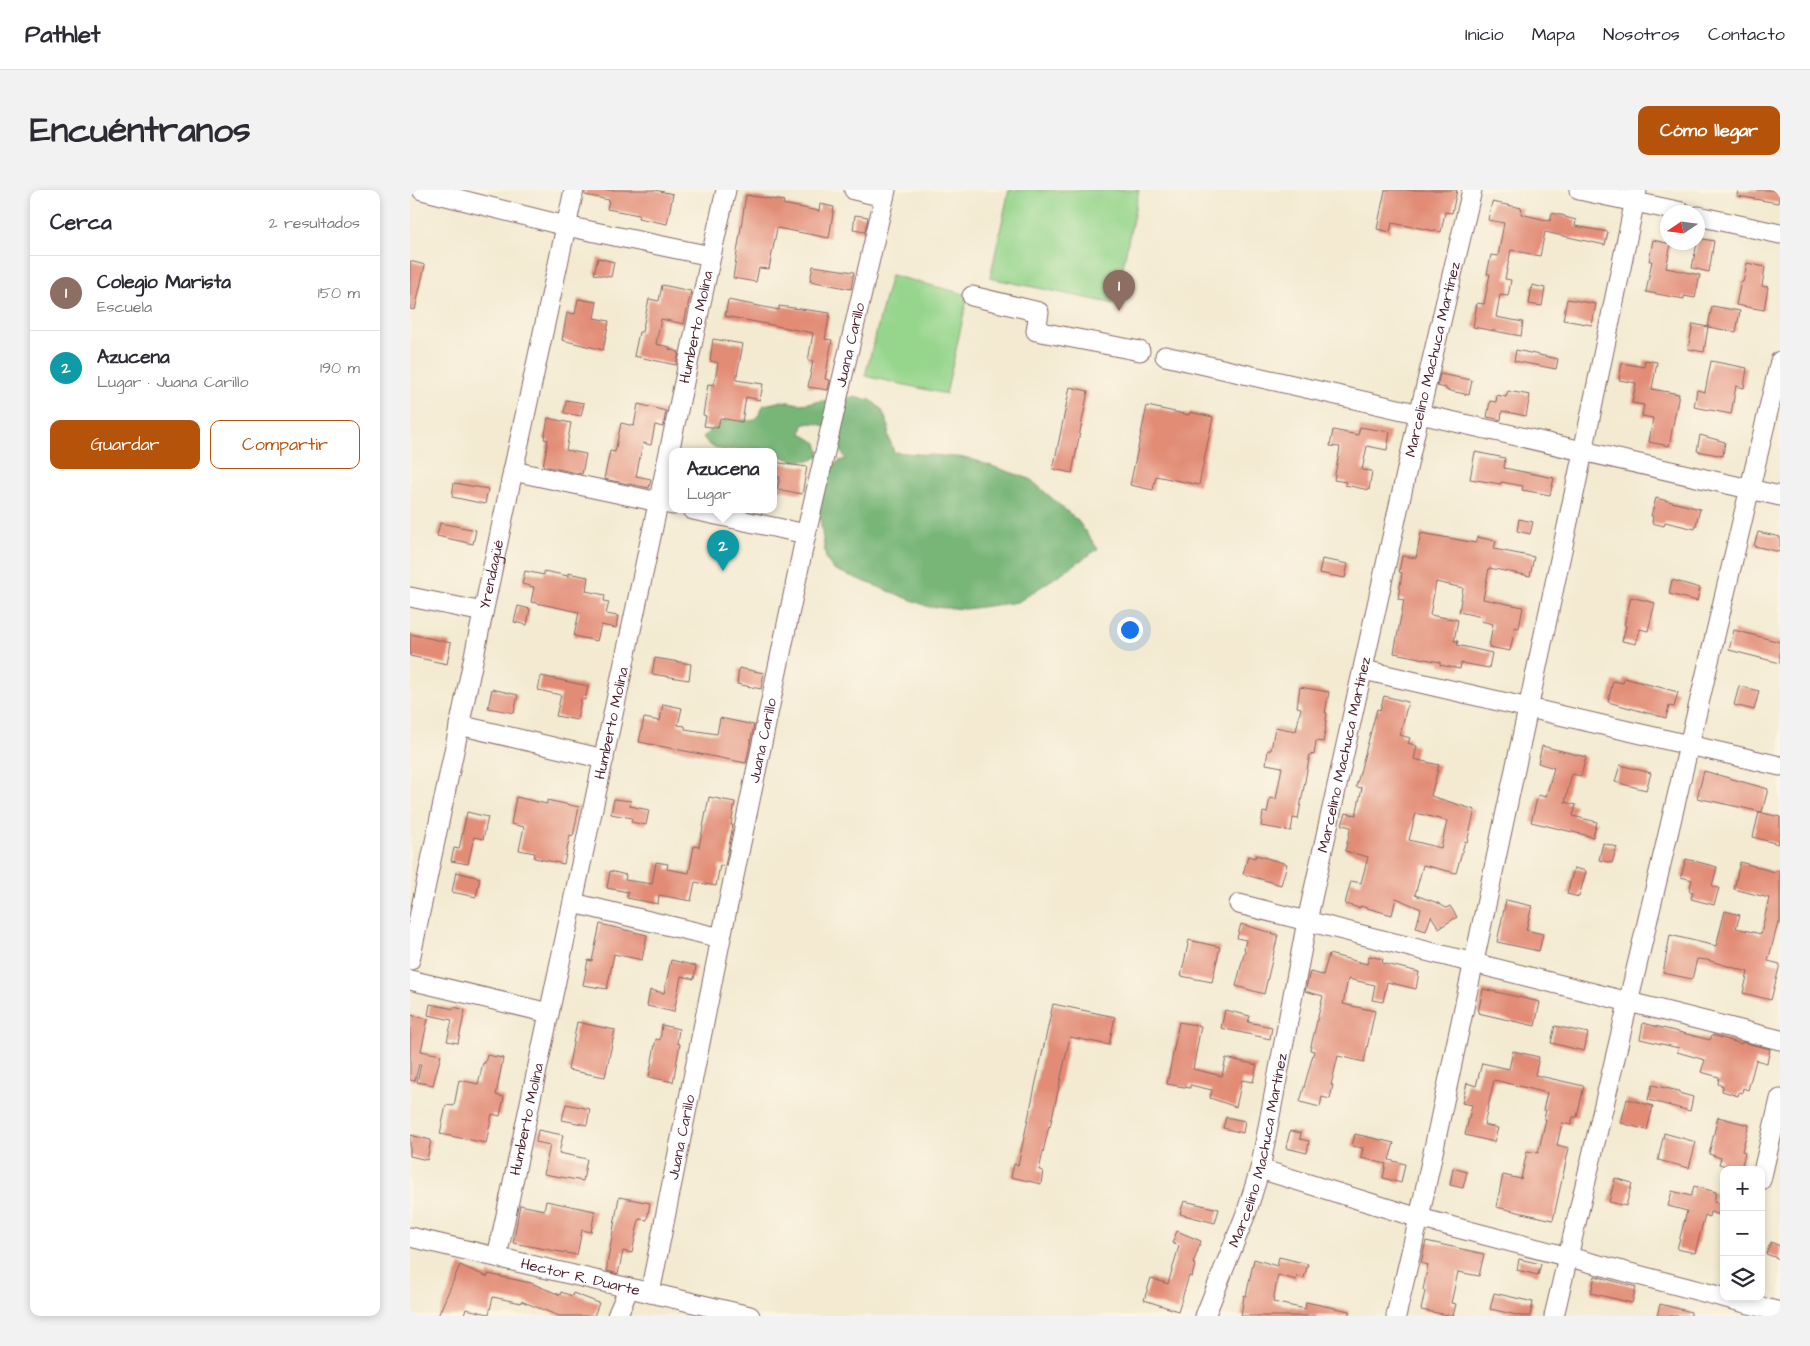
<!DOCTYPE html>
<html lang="es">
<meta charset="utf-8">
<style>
body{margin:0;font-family:"Architects Daughter",sans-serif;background:#f2f2f3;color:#2b2b33}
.controls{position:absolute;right:15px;bottom:15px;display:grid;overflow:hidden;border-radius:10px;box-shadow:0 2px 8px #0003}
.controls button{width:45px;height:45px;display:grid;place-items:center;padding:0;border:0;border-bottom:1px solid #e1e1e2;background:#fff;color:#2b2b33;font:25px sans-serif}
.compass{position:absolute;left:1250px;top:15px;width:45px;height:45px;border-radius:50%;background:#fff;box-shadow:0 2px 8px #0003;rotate:257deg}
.you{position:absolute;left:719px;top:439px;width:18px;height:18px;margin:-12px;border:4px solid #fff;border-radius:50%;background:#1a73e8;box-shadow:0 0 0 8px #1a73e833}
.badge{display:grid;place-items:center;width:32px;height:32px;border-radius:50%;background:#b45309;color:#fff;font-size:16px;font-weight:700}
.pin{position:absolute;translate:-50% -41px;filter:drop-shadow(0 1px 2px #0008)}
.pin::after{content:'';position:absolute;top:26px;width:18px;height:15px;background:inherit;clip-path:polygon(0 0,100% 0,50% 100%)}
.popup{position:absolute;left:259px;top:258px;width:108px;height:65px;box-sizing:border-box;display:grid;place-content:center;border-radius:10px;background:#fff;filter:drop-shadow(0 1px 4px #0005);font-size:16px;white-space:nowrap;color:#7c7c81}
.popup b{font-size:19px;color:#2b2b33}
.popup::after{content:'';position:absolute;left:50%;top:100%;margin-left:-10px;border:10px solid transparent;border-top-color:#fff}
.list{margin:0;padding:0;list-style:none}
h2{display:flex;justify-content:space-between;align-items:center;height:65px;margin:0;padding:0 20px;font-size:21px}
h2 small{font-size:16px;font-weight:400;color:#7c7c81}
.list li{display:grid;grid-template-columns:32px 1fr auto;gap:15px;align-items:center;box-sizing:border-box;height:75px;padding:0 20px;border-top:1px solid #e1e1e2}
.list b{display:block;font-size:19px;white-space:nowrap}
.list p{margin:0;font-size:16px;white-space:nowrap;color:#7c7c81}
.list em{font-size:16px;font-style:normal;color:#7c7c81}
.actions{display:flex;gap:10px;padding:15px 20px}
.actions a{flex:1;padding:11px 0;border:1px solid #b45309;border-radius:10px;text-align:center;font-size:18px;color:#b45309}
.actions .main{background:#b45309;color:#fff}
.icon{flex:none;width:28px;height:28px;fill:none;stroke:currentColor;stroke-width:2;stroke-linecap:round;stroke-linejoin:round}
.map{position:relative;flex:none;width:1370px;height:1126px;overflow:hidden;border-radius:10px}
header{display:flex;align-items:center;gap:30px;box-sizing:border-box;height:70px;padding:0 25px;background:#fff;border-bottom:1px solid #e1e1e2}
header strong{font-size:24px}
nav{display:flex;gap:28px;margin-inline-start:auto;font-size:18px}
.intro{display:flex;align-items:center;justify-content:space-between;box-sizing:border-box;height:120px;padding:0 30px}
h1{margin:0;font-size:35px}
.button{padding:12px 22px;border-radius:10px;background:#b45309;color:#fff;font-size:18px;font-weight:700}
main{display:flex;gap:30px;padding:0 30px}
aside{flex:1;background:#fff;border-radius:10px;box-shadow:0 2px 8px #0003}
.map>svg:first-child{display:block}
.green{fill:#95d58c;stroke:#707a5c}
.forest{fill:#78b678;stroke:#616a52}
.building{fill:#e28c76;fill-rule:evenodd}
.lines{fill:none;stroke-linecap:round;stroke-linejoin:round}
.minor-casing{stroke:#856665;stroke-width:21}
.minor{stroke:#fff;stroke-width:19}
.labels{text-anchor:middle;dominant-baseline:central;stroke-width:5;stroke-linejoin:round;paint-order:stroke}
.street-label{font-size:15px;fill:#4a1f2b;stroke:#fcf5e5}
</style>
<header>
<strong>Pathlet</strong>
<nav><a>Inicio</a><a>Mapa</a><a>Nosotros</a><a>Contacto</a></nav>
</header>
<div class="intro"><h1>Encuéntranos</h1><a class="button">Cómo llegar</a></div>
<main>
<aside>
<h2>Cerca<small>2 resultados</small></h2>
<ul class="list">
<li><span class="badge" style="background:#8d6e63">1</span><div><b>Colegio Marista</b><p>Escuela</p></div><em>150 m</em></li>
<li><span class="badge" style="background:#0f9aa8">2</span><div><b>Azucena</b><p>Lugar · Juana Carillo</p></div><em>190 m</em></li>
</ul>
<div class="actions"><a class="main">Guardar</a><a>Compartir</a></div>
</aside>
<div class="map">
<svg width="1370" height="1126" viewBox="0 0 1370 1126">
<rect width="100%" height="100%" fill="#fcf5e5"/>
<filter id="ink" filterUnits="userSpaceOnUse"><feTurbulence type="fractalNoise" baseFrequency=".02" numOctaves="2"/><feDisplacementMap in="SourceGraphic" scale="10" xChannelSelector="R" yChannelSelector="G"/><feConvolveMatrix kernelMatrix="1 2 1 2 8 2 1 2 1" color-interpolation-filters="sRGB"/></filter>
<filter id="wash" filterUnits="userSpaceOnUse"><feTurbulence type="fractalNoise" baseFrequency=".0096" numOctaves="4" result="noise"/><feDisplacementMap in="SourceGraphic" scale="20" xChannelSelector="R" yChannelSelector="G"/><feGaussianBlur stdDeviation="1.12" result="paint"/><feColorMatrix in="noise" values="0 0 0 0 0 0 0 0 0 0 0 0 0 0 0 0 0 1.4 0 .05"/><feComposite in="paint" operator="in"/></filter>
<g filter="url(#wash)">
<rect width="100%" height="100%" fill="#f3ead1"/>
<!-- green -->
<path class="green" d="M599,0H729L705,114L580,88Z
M481,85L558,105L536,204L455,186Z"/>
<!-- forest -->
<path class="forest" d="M443,207L461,210L472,220L479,237L478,245L484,262L558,268L620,289L668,331L688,359L608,412L556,419L519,417L423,379L416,369L408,316L420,278L429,271L436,269L429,259L426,244C414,236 407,230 393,235L391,243L407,253L410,265L403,270L384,271L358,261L325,259L316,261L299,255L293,247C299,241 314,229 323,229C343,228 342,239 354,215L372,211L390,214Z"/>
<g id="blocks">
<!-- building -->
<path class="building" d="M175,0H245L263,4L257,34L228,28L229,25L197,19L199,10L175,5Z
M975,0H1047L1042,23L1035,22L1031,42L982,33L980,42L967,39Z
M1328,0H1364L1370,1L1368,13L1327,6Z
M336,5L374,11L373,14L409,21L410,14L424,17L419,48L367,38L359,79L349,78L346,92L323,88Z
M1082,12L1112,18L1111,24L1140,31L1142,23L1155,26V27L1166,30L1165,36L1198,42L1195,55L1135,42L1130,66L1101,60L1095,89L1101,90L1098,106L1090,105L1086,127L1113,132L1111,146L1063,137L1067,113L1074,114L1080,84H1077L1081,65L1088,66L1094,33L1078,30Z
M445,25L458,27L455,42L443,40Z
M1288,48L1304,51L1299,82L1282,78Z
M1243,50L1261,54L1256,78L1290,85L1285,108L1274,106V109L1236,102L1242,71H1239Z
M188,68L204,72L201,87L184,84Z
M0,71L15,75L5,120L0,119Z
M1337,73L1355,77L1352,96L1358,97L1354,120L1326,115L1331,91L1333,92Z
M403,76L444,82L441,99L400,91Z
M252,95L281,101L274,134L251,129L246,154L260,157L259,159L269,162L266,175L224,166L229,142H232L239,109L249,111Z
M1122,95L1135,98L1132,116L1119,114Z
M168,109L187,112L184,128L199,131L193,160L152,150L157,123L165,124Z
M1157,109L1186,114L1182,135L1153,130Z
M318,110L369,120V116L420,123L415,149L422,150L415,189L420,190L418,200L398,197L403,171H398L403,143L315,126Z
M1302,116L1330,121L1326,142L1298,137Z
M1283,134L1298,137L1294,162L1278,159Z
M303,149L333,154L326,190L353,194L350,210L336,207L332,232L310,228L308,238L294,236L296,226L293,225L298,194L304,195L308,173L300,171Z
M1106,160L1148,169L1146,179L1104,171Z
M1235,170L1247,172L1242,199L1269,204L1259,256L1239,252L1243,228L1232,226L1234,215L1222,213L1226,193L1209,190L1212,173L1234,177Z
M1301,171L1337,178L1334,198L1326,196L1321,224L1284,217L1287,200L1295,202Z
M1030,184L1062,190L1059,205L1036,200V198L1027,196Z
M660,197L678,201L662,283L643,279Z
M1098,201L1120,205L1116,226L1092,221L1091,230L1077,227L1080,211L1086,212L1087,205L1096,207Z
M156,210L174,213L171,226L154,223Z
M228,214L256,221L253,237L245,235L241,255L233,253L226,286L241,289L239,298L194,289L200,261L205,262L211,233L224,236Z
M737,216L779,225L780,222L803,227L789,295L746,286L743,300L720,295Z
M138,228L161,233L156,260L176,264L172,284L133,276L138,250L134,249Z
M950,237L980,242L977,260L957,256L952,280L962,281L959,300L935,295L936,292L924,290L930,257L920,256L923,240L948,245Z
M1290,245L1315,252L1313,266L1287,261Z
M1065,262L1095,268L1094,278L1144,288L1140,305L1112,300L1113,296L1091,292V294L1060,289Z
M363,272L397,277L392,304L367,299L370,287L363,286Z
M44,293L78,299L75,314L42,307Z
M1246,308L1290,319L1285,339L1255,332L1254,336L1242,333L1243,326H1241Z
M1109,329L1123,332L1120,344L1107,341Z
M30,333L66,340L63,354L27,346Z
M1348,342L1370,347V362L1344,356Z
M1011,343L1066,353L1067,347L1086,351L1084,359L1124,367L1120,386L1079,378L1073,409L1113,417L1109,438L1105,437L1100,461L1079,457L1083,434L1071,431L1072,427L1049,422L1053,398L1026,392L1020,425L1048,430L1044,451H1048L1047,455L1082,463L1079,478L1051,473L1050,479L1030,475V472L984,463L994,410L988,409L992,383L989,382L992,366L1006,368Z
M912,369L938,374L935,388L909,383Z
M115,381L134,385V381L158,386V383L178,387L176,401L195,405L194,411L199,412L196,424L208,426L206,438L191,435L187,451L164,446L169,422L121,412L124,397L112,394Z
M1262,390L1290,398L1287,411L1259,404Z
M1221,407L1245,413L1238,441L1230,439L1226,454L1212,451L1216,436L1214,435Z
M108,416L120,419L117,435L104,432Z
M1324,440L1370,452V473L1319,460Z
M0,444L41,453L37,474L0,466Z
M245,468L281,474L279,490L242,484Z
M329,478L354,483L351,499L327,494Z
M131,486L178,496L175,510L171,509L167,530L146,526L151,505L128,500Z
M1214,488L1268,502L1264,517L1259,516L1256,528L1198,512L1203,491L1213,493Z
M1329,496L1349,501L1344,520L1324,515Z
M890,497L919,502L915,523H917L915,537H916L913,552L906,551L904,565L900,564L888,629L883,628L881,641L851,636L853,622L857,623L860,608L866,609L872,577L856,574L858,560H861L865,537L886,541L891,518L887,517Z
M82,499L108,505L104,523L78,518Z
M974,506L998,512L990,545L1000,548L998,553L1007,556L1004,569L1029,575L1021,606L1065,620L1057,652L1055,651L1046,683L1013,675L1005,705L1028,713L1036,718L1040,716L1047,727L1029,738L1021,726L1016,741L1006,738L1011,719L986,708L982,725L950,716V718L935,714L941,691L951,693L958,667L935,661L941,637L932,635L936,623L946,625L952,598L946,597L967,519L970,520ZM1006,623L1037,631L1031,658L999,650Z
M253,514L272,518L268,535L275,536V539L307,544L310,528L344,535L336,573L229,552L234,528L250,531Z
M1132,556L1176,567L1171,586L1162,584L1155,612L1166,615L1163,626L1187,632L1183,647L1121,632L1128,605L1136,607L1144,578L1128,573Z
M1210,575L1241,583L1236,600L1205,592Z
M1294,581L1358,599L1352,622L1287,608Z
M106,607L137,614V610L169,617L163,646L160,645L154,674L124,668L125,663L109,660L114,637L101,634Z
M299,607L325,612L321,635H323L315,676L310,675L306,696L285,692L281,711L249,705L248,714L217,708L218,702L197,698L200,681L216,685L215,690L242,694L246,672L258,674L257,679L279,683L284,656L289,657Z
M204,609L221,611L220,616L239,620L236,635L221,632L222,628L201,624Z
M57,622L78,627L73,649L64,647L58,674L41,671L44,658L49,659Z
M1349,622L1370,627V646L1368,654L1343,647Z
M1193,653L1207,657L1202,673L1189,670Z
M846,665L877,674L871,695L833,684L838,666L845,668Z
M1276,669L1307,677L1302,696L1309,698L1304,715L1281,709L1283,702L1279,701L1282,690L1271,687Z
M1330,672L1365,682V681H1370V734L1368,733L1358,771L1370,774L1361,810L1333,803L1338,782L1297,770L1287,769L1282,789L1253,783L1260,745L1306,756L1315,721L1330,725L1326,738L1351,744L1359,708L1324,699Z
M1164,678L1176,681L1169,707L1157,704Z
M46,682L70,688L66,707L42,702Z
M1096,710L1122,716L1116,740L1133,744L1129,761L1087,752Z
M190,734L237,745L232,770L204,764L197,799L173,795L178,770L182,771Z
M831,734L868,745L854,804L826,796L835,760L834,759L836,750L827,748Z
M779,750L810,757L802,792L771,786Z
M919,764L957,774L959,766L973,769L972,773L1009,782L1006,799L977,792L973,812L962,810L965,795L938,789L933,814L965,821L954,872L928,866L921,895H923L920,909L912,907L910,917L890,912L904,861L900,860L913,806L895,801L900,782L913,785Z
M261,770L286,776L284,789L271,786L264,822L237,816L240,800L254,803Z
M1073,799L1130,812L1125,836L1068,823Z
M20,814L44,819V817L55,820L48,853L37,851L42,830L18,825Z
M643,814L705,827L699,855L660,847L640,937L639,936L629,980L633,981L631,994L601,987L604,974L608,975Z
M815,820L840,826L838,832L862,837L860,849L811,838Z
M0,825L18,829L11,861L31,865L23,895L7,892L11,874H9L5,891L0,890Z
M167,832L205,840L195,887L158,880Z
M769,832L791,836L783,879L812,886L816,868L847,875L843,892L832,890L826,917L800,908L802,900L780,895V898L757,894Z
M1233,833L1300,850L1302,845L1332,854V852L1360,859L1357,873L1346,870L1338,900L1333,898L1332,903L1329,902L1328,906L1312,901L1313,896L1308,894L1309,887L1291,882L1295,870L1267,862L1269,858L1230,849Z
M252,835L269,839L267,853L270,854L263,892L239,887L246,849L250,850Z
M1145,836L1178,843L1174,861L1141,853Z
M1103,861L1129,867L1125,885L1174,896L1167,927H1163L1161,935L1152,933L1147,955L1159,958L1143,1030L1086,1017L1093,985L1111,989L1117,961L1128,963L1136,929H1134L1136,920H1133L1137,903L1084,890L1074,935L1088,938L1084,952L1055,945L1062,915L1052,913L1057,893L1066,896L1072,873L1099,879Z
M77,865L93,868L86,905L94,907L90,926L82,924L76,953L30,944L36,915L44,916L49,890L68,894L73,873H75Z
M1242,895L1269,901V903L1283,907L1280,921L1238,910Z
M1217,909L1243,916L1237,940L1211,933Z
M156,914L180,919L177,935L152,930Z
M816,927L835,931L833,943L813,938Z
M1308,927L1339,935L1332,961L1335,962L1331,980L1309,974L1311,968L1299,964Z
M128,940L153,945L149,963L177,969L173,991L134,984L140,955L126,952Z
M880,941L891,943L890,949L899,951L897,963L876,958Z
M1254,943L1286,952L1279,978L1248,970Z
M945,944L984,953L979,970L995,974L991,993L973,988L976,974L951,968L953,958L942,956Z
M0,945L21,950L17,970L0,966Z
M1043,978L1057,982L1053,998L1040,995Z
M1205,988L1222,993L1216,1016L1199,1012Z
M1284,996L1306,1002L1304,1012L1314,1015V1026L1300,1022L1299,1027L1295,1025L1285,1063L1267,1059L1277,1021L1258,1016L1262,1001L1281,1006Z
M209,1007L240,1013L237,1030L229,1029L222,1063L213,1061L208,1084L197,1081V1075Z
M136,1011L185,1021L181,1042L172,1040L167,1065L103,1053L110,1015L134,1020Z
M774,1011L809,1019L805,1033L770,1024Z
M767,1041L791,1051L783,1074H785L782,1087L779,1086L768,1121L734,1110L741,1088L758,1094L769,1056L762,1053Z
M1016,1051L1074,1064L1069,1086L1048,1082L1041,1113L1046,1114L1043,1126L1011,1120L1015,1101L1013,1100L1018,1075L1011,1073Z
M1361,1052L1370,1056V1069L1356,1064Z
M869,1067L898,1074L894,1088L887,1086L886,1090L868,1085L863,1112L895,1119L896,1112L939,1121V1126H831L834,1105L836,1106L844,1069L867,1076Z
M1109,1069L1131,1074L1128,1085L1107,1080Z
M50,1075L78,1087V1084L121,1093L150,1105L151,1102L162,1106L163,1103L189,1113L184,1126H149L111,1111V1113L83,1107L79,1124L56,1119L53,1126H28Z
M1185,1086L1226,1097L1222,1113L1181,1103Z
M1084,1103L1123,1112L1120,1126H1111L1080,1119Z
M1250,1114L1281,1122V1126H1247Z"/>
</g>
</g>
<g filter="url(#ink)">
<use href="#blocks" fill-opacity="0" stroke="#856665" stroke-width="1"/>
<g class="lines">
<defs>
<g id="minor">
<path d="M12,0L156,36L301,66"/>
<path d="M444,0L474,7"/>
<path d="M1169,0L1272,22"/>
<path d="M1288,26L1370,44"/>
<path d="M562,106L629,122L626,141L730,161"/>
<path d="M755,166L1370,306"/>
<path d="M103,281L263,315"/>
<path d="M283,320L396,344"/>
<path d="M0,407L73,422"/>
<path d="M954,480L1370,576"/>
<path d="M49,535L194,569"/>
<path d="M163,713L311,748"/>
<path d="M829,714L1370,850"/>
<path id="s1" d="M0,770L103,281L164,0"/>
<path d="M0,790L139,823"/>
<path d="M850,979L1009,1028L1370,1122"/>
<path d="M1351,990L1370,909"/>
<path id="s2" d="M0,1047L340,1126"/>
<path id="s3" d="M87,1067L301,66L316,0"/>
<path id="s4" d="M240,1103L311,748L396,344L476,0"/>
<path d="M207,1126L219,1098"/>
<path id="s5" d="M795,1126L837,1021L850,979L897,731L1009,225L1062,0"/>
<path d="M986,1126L1009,1028L1173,262L1227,0"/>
<path d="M1144,1126L1370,171"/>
</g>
</defs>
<!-- minor casing -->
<use href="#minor" class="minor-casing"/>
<!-- minor -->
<use href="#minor" class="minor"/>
</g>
</g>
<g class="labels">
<!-- street labels -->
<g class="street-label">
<text stroke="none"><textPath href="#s3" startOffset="951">Humberto Molina</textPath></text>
<text stroke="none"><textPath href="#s4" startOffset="969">Juana Carillo</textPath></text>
<text stroke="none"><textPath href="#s5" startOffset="985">Marcelino Machuca Martínez</textPath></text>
<text stroke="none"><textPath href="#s1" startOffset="394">Yrendagüé</textPath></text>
<text stroke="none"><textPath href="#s3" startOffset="546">Humberto Molina</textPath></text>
<text stroke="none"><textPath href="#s4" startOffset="564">Juana Carillo</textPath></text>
<text stroke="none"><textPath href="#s5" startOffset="580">Marcelino Machuca Martínez</textPath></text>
<text stroke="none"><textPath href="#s3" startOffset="141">Humberto Molina</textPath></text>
<text stroke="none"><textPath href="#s4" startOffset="159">Juana Carillo</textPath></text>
<text stroke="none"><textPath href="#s5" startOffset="175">Marcelino Machuca Martínez</textPath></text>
<text stroke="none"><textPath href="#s2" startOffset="175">Hector R. Duarte</textPath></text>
</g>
</g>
</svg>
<div class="controls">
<button>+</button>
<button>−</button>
<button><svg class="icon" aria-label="layers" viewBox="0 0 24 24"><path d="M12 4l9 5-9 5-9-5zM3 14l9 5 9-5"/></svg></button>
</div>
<svg class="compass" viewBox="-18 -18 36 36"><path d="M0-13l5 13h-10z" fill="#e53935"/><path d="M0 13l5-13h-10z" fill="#7c7c81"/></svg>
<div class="you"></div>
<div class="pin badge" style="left:709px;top:121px;background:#8d6e63">1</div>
<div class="pin badge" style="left:313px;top:381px;background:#0f9aa8">2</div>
<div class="popup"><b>Azucena</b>Lugar</div>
</div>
</main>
